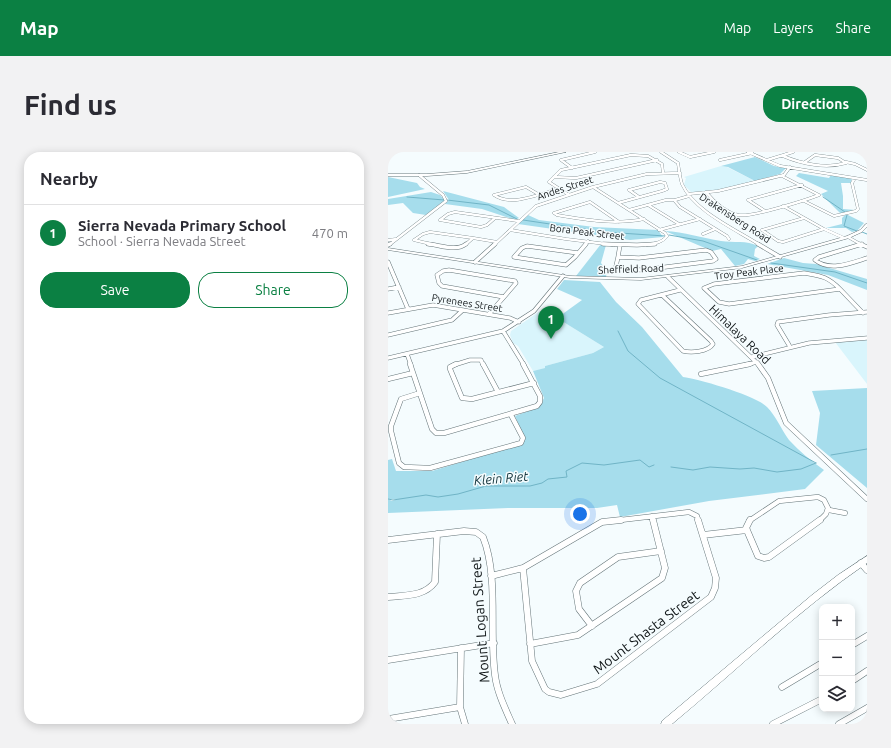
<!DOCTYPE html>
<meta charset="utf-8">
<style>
body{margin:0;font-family:Ubuntu,sans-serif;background:#f2f2f3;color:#2b2b33}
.controls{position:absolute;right:12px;bottom:12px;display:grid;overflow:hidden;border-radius:8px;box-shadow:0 2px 10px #0003}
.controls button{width:36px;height:36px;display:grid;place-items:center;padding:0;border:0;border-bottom:1px solid #e1e1e2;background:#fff;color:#2b2b33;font:20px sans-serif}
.you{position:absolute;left:192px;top:362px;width:14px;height:14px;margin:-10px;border:3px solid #fff;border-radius:50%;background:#1a73e8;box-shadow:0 0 0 6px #1a73e833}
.badge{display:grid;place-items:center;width:26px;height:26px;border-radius:50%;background:#0b8043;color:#fff;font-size:13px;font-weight:700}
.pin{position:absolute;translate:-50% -33px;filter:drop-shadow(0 1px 2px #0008)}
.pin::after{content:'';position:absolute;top:21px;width:14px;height:12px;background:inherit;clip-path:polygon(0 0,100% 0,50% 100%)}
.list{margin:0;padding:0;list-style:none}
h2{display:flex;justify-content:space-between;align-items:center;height:52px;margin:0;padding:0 16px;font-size:17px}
h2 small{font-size:13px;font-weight:400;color:#7c7c81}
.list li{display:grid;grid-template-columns:26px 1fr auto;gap:12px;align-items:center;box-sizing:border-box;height:56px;padding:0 16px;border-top:1px solid #e1e1e2}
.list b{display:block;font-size:15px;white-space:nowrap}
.list p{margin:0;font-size:13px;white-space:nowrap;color:#7c7c81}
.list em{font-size:13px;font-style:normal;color:#7c7c81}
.actions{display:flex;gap:8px;padding:12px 16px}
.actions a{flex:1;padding:9px 0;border:1px solid #0b8043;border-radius:16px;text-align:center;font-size:14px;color:#0b8043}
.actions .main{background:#0b8043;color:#fff}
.icon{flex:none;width:22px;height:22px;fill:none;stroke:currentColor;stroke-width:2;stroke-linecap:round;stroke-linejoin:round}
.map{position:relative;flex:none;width:479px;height:572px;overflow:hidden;border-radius:16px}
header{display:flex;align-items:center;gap:24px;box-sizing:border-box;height:56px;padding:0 20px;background:#0b8043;color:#fff}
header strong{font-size:19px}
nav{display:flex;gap:22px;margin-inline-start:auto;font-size:14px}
.intro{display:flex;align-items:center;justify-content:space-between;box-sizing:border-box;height:96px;padding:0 24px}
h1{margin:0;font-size:28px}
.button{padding:10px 18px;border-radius:16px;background:#0b8043;color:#fff;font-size:14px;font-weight:700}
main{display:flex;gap:24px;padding:0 24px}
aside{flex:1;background:#fff;border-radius:16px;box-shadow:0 2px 10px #0003}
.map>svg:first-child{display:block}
.built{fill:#d9f5fc}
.green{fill:#a6ddec}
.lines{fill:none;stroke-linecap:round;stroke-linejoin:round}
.stream{stroke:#70b4c6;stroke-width:1}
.street-far3-casing{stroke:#647478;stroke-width:3}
.street-far2-casing{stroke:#647478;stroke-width:4.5}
.street-far1-casing{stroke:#647478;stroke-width:5.5}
.street-casing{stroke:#647478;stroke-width:7}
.secondary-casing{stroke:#647478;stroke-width:1}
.street-far3{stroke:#fff;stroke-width:2.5}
.street-far2{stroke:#fff;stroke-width:3.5}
.street-far1{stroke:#fff;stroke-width:4.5}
.street{stroke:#fff;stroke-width:6}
.secondary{fill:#fff;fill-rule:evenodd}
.labels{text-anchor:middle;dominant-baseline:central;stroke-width:3;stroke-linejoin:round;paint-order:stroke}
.far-street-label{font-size:10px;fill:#101618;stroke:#f5fcfe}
.street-label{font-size:12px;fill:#101618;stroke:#f5fcfe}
.water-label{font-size:13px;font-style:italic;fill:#11333b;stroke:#f5fcfe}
.near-street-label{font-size:14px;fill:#101618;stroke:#f5fcfe}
</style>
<header>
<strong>Map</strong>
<nav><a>Map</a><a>Layers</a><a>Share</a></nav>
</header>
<div class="intro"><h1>Find us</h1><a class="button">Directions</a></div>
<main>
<aside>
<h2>Nearby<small></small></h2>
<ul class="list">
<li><span class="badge">1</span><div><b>Sierra Nevada Primary School</b><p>School · Sierra Nevada Street</p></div><em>470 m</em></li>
</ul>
<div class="actions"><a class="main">Save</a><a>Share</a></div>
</aside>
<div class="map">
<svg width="479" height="572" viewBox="0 0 479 572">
<rect width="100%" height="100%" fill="#f5fcfe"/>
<!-- built -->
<path class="built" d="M333,14L339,15L367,29L326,39L304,41L296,33L298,26L296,25Z
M152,159L169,166L216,195L205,201L157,214L158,216L145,219L130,194L125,191L122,183L123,179Z
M479,188V232L447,190Z"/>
<!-- green -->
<path class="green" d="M367,5L386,14L398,16L392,22L367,29L340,15L333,14Z
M411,21L441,26L443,23L464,26L463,31H453L455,44V57L467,58L453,62L433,42L440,39L408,24Z
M0,25L29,31L32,35L37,37L0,45Z
M55,39L116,55L131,66L127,68L94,57L57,52L61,48Z
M43,40L52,43L56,47V49L38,63L25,61L15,51L0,53V47Z
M140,63L151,68L206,75L270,78L275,85L242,88L130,72Z
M457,63H460L476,71L469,79L464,80L458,76H438L454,72V66Z
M277,79C296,80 314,86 333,89C345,91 359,88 370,94L367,97L366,104L372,107L367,109L360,107L356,112L347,114L333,97L324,99Z
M213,92L218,93L213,111L219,119L218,125L188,124Z
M396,106L415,111L428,112L479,127V138L440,123L379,112Z
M176,128L212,130L228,150L254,175L295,225C311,227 369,244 379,255C388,264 393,277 401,288C411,299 423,309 436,318L417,337L321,349L232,365L229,353L209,356H120L0,361V347L4,349L10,347H0V308L4,307L8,319H44L133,292L137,287L127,264L151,255L156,246L145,219L157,216V214L205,201L216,195L169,166L194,148L169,137Z
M479,236V336L428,293L432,261L424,239Z"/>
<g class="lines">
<!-- stream -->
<path class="stream" d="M19,45L56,48
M435,45L457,60
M59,48L101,53L129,67
M459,63L456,74L469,79
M135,68L216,80L277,84
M474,80L479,82
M281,83L315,89L369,108
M383,111L447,120L479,131
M230,179L240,199L272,226L428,311
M443,303L479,297
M283,315L305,318L322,315L352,317L366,316L389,320L413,317L428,311
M0,347L5,348L38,343L50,345L70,342L98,334H142L154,331L160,327L179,325L178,319L194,311L216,313L252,308L261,315L266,313"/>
<defs>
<path id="street-far3" d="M273,0L290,11C291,18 292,26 294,32C306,59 347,77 372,93
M291,0L302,5L326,0
M360,0L392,14L479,28
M395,4C414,12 438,17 458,11L450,6L427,3L417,10
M332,8L364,1
M379,8L405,0
M458,10L467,12L479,18
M184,16L173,8L207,0
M166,25L188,26L269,8
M205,35L277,81L279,84C274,91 265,92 257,93
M318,40C326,50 337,60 350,63C362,66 418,48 431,43L394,24
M150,42L138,35L106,43C123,55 152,42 170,37
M300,42L330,39L396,23L402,15
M181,43L161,30L173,18L243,3L260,4L274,12L275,21
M287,48L301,44
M416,49L446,64L468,59L470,57L464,31L467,26
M230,51L274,39L279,37L277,31L272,30L241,38L251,45
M260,53L291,72
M395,54L436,77L395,90L390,89L374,78L416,66
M241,58L278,48H286L292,55L339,84L341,87
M377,59L360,48L414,33
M107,66L99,73L93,75L52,68L60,62L67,60L130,69
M231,70L202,50L166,61L169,63C198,68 227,73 256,67
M436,77L456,86
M122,78L178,87L226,93
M271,78L312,67
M315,82L327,77
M460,85L474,93
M85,86L109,90
M0,88L9,87
M1,93L58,49L55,43L31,23
M47,93L26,88L35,82L42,80L85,86
M77,93L85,86
M106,93L148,54L205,35L259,22L292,21
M197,93L200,89
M472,93L474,92"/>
<path id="street-far2" d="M40,92C52,93 68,100 78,92
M215,92L249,93L267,92
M370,92L392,105
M472,92L479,95
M474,92L431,105L427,108C442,120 463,111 479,106
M0,93L2,92
M318,98L323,100L328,107L325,109L254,118L231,117L228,114L230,105L251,106Z
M190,101L139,94L134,96L126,105L178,113L187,105L198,92
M230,105L232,93
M0,110L20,157
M87,110L107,92
M61,118L127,129L128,131L116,145L54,134L51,131L49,123L55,119Z
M416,121C433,124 439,124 452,137L341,152L331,150L316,136L326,132Z
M280,125L371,213
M0,137L11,135
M452,137L475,161
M274,143L323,189L325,192C320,200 303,201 295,199L250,152L253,148L292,138
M0,161L45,153L122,166L131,170
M101,162L116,145
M115,179L136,213
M0,183L64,168L75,158
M401,193L389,173L390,170L441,163L479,160
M19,202L23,213
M364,205L421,191L479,186
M0,206L115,179L146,159L175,124
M66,213L82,208H93L95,213
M357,213L369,210"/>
<path id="street-far1" d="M22,212L44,277L48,281H56L149,254L152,250V244L135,212
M68,212L62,215V217L74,246L84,247L146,231
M95,212L110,240
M370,212L380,226L398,271L479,347
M313,222L362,212
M0,227L25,221
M32,241L13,247L3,274V279L11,311L16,315L42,316L133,291L135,286L123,263
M441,358L457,361
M264,364L265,369
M224,369L301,360L309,364L310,369
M361,369L391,349L430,345L436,348L440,356L438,362L431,369"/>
<path id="street" d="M362,368L358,376L370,404L376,406L381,405L432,368
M315,383L359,378
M0,388L76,379L88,380L95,385C111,425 101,480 107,523C109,540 117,556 124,572
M473,411L479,418
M135,416L144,509L157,537L161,540L173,543L209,532L323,445L327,436L328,426L310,368
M135,416L214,370L233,368
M103,424L135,416
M0,445C17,443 36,445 47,430L49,382
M204,474L191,457L188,439L192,431L230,405L273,399
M142,492L190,483L274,426L277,416L265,368
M464,493L479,484
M73,496L72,555L77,572
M0,508L106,491
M464,529L479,519
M394,535L434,511
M0,567L72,555
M385,572L434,547
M451,572L479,556"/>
<path id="secondary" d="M171,0H178L79,21L39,24H0V22H39L79,19Z
M478,72H479V75L474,80L461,86L354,116L253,128L182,126L0,98V96L182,124L253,126L354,114L459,84L472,78Z
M479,404V411C409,459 349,518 284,572H273L274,569L424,443L450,423Z"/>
</defs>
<!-- street-far3 casing -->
<use href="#street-far3" class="street-far3-casing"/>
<!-- street-far2 casing -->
<use href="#street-far2" class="street-far2-casing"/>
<!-- street-far1 casing -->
<use href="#street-far1" class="street-far1-casing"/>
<!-- street casing -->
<use href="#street" class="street-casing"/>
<!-- secondary casing -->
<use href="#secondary" class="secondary-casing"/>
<!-- street-far3 -->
<use href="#street-far3" class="street-far3"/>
<!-- street-far2 -->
<use href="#street-far2" class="street-far2"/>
<!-- street-far1 -->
<use href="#street-far1" class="street-far1"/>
<!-- street -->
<use href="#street" class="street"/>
<!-- secondary -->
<use href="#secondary" class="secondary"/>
</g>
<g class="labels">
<!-- far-street labels -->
<g class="far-street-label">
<text transform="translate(177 36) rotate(-18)">Andes Street</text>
<text transform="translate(347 66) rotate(33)">Drakensberg Road</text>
<text transform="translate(199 80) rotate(7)">Bora Peak Street</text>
<text transform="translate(243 117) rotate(-2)">Sheffield Road</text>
<text transform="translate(361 120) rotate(-7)">Troy Peak Place</text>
<text transform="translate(79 151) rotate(9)">Pyrenees Street</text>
</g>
<!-- street labels -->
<g class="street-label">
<text transform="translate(352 182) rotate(44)">Himalaya Road</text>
</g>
<!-- water labels -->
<g class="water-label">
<text transform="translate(113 326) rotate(-5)">Klein Riet</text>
</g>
<!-- near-street labels -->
<g class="near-street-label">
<text transform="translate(92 468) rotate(-94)">Mount Logan Street</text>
<text transform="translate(258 480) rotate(-37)">Mount Shasta Street</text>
</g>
</g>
</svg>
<div class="controls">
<button>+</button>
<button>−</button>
<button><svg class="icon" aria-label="layers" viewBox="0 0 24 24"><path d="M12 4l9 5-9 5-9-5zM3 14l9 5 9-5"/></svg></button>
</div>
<div class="you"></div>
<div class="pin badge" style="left:163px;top:187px">1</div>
</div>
</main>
